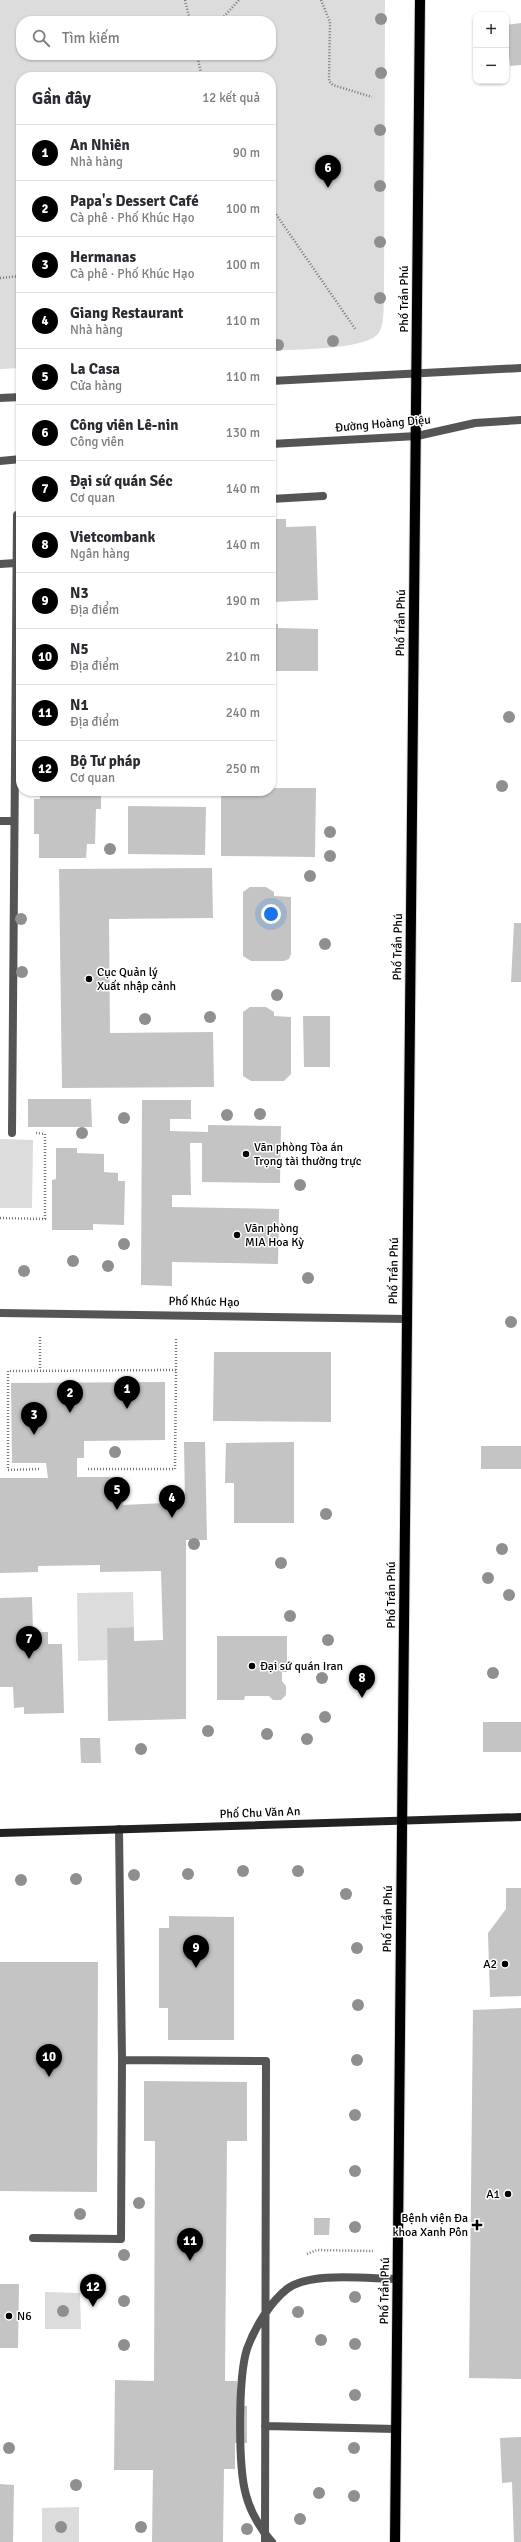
<!DOCTYPE html>
<html lang="vi">
<meta charset="utf-8">
<style>
body{margin:0;font-family:Signika,sans-serif;background:#f7f7f7;color:#2b2b33}
.controls{position:absolute;right:12px;top:12px;display:grid;overflow:hidden;border-radius:8px;box-shadow:0 1px 3px #0004}
.controls button{width:36px;height:36px;display:grid;place-items:center;padding:0;border:0;border-bottom:1px solid #e1e1e2;background:#fff;color:#2b2b33;font:20px sans-serif}
.you{position:absolute;left:271px;top:914px;width:14px;height:14px;margin:-10px;border:3px solid #fff;border-radius:50%;background:#1a73e8;box-shadow:0 0 0 6px #1a73e833}
.badge{display:grid;place-items:center;width:26px;height:26px;border-radius:50%;background:#000;color:#fff;font-size:13px;font-weight:700}
.pin{position:absolute;translate:-50% -33px;filter:drop-shadow(0 1px 2px #0008)}
.pin::after{content:'';position:absolute;top:21px;width:14px;height:12px;background:inherit;clip-path:polygon(0 0,100% 0,50% 100%)}
.list{margin:0;padding:0;list-style:none}
h2{display:flex;justify-content:space-between;align-items:center;height:52px;margin:0;padding:0 16px;font-size:17px}
h2 small{font-size:13px;font-weight:400;color:#7c7c81}
.list li{display:grid;grid-template-columns:26px 1fr auto;gap:12px;align-items:center;box-sizing:border-box;height:56px;padding:0 16px;border-top:1px solid #e1e1e2}
.list b{display:block;font-size:15px;white-space:nowrap}
.list p{margin:0;font-size:13px;white-space:nowrap;color:#7c7c81}
.list em{font-size:13px;font-style:normal;color:#7c7c81}
.icon{flex:none;width:22px;height:22px;fill:none;stroke:currentColor;stroke-width:2;stroke-linecap:round;stroke-linejoin:round}
.map{position:relative;flex:none;width:521px;height:2542px;overflow:hidden}
.search{position:absolute;background:#fff;box-shadow:0 1px 3px #0004;left:16px;top:16px;width:260px;height:44px;display:flex;align-items:center;gap:10px;box-sizing:border-box;padding:0 14px;border-radius:16px;color:#7c7c81;font-size:15px}
.panel{position:absolute;background:#fff;box-shadow:0 1px 3px #0004;left:16px;top:72px;width:260px;height:724px;border-radius:16px}
.map>svg:first-child{display:block}
.green{fill:#dcdcdc;fill-rule:evenodd}
.building{fill:#c4c4c4}
.lines{fill:none;stroke-linecap:round;stroke-linejoin:round}
.primary-casing{stroke:#dbdbdb;stroke-width:12}
.path{stroke:#777;stroke-width:2.5;stroke-dasharray:1 2;stroke-linecap:butt}
.service{stroke:#555;stroke-width:8}
.minor{stroke:#555;stroke-width:8}
.tertiary{stroke:#555;stroke-width:8}
.secondary{stroke:#222;stroke-width:8}
.primary{stroke:#000;stroke-width:10}
.tree{fill:#8f8f8f}
.poi-dot{fill:#000;stroke:#fff;stroke-width:1.5}
.labels{text-anchor:middle;dominant-baseline:central;stroke-width:3;stroke-linejoin:round;paint-order:stroke}
.street-label{font-size:12px;fill:#000;stroke:#fff}
.poi-label{font-size:12px;fill:#000;stroke:#fff;text-anchor:start}
</style>
<div class="map">
<svg width="521" height="2542" viewBox="0 0 521 2542">
<rect width="100%" height="100%" fill="#fff"/>
<!-- green -->
<path class="green" d="M0,0H385L384,299C383,309 385,327 377,335C361,350 294,349 271,351V77H21V368L0,369ZM21,21H271V55H21Z
M0,1139L33,1140L32,1208H0Z
M133,1592L134,1627L107,1628V1660L78,1661L77,1593Z
M45,2292L80,2293L81,2329H45Z
M79,2507V2542H42V2508Z"/>
<!-- building -->
<path class="building" d="M521,23V65L510,66L506,25Z
M271,519H286V527L316,526L318,600L273,602Z
M278,624V628L318,629V671H271V625Z
M271,674H276L275,763H271Z
M271,788H316L315,857L221,856V791H271Z
M40,791H101V809H96L95,844H87L86,858H39V834H34V799H40Z
M128,806L206,807L205,855L128,854Z
M212,868L213,918L109,919L110,1033L213,1032L214,1087L62,1088L59,869Z
M250,887H266L274,892V896L291,897V954L289,959L284,961H251L243,956V892Z
M514,923H521V982H511Z
M250,1007H266L274,1012V1016L291,1017V1074L284,1081H251L243,1076V1012Z
M303,1016H330V1067H304Z
M28,1099H91L92,1127H28Z
M142,1100H191V1119H170V1131L208,1132V1125L281,1126L280,1183L202,1182V1143H190L191,1195H172V1207L279,1209L278,1264L172,1262V1286L141,1285Z
M56,1148H77V1153L104,1154V1172L118,1173V1181H125L124,1225L93,1224V1230H52V1180L56,1179Z
M214,1352H331V1422L213,1421Z
M165,1382V1440L84,1441V1458H77V1477H123V1505L185,1502L184,1442H205L207,1540H186V1719L108,1721L107,1628L134,1627V1641L163,1640L161,1571L100,1572V1565L38,1566V1572L0,1573V1478H48L46,1463H12L11,1383Z
M294,1442V1523H234V1483H225L226,1443Z
M481,1446H521V1469H481Z
M32,1597L33,1632H48V1644H62L64,1713L24,1714V1707L14,1708L13,1687H0V1598Z
M217,1636H287V1672H282V1681L286,1686V1695L281,1700H273L269,1696H245L244,1700H217Z
M483,1722H521V1752H483Z
M80,1738H100L101,1763H81Z
M506,1888H521V1996L490,1997L488,1933L506,1909Z
M169,1916L234,1917V2040H168V2008H159V1928H169Z
M0,1962H98L97,2192L0,2191Z
M521,2008V2379L469,2378L473,2010Z
M144,2081L247,2082V2141H227L225,2381H237V2405L247,2406V2443H235V2469H224L223,2542H152L153,2470H114L115,2380L154,2381L155,2141H144Z
M314,2218H330L329,2235H314Z
M0,2284H19L18,2348H0Z
M521,2437V2542H514L512,2482L502,2483L500,2438Z
M0,2484L14,2485L13,2542H0Z"/>
<g class="lines">
<defs>
<path id="primary" d="M395,2542L420,0"/>
</defs>
<!-- primary casing -->
<use href="#primary" class="primary-casing"/>
<!-- path -->
<path class="path" d="M185,0L190,21
M321,0L330,22L329,81L333,85L372,97
M220,21L239,0
M197,55L202,77
M271,207L356,330
M0,278L21,276
M0,1218L45,1219V1134L36,1133
M40,1337V1370
M176,1370V1339
M39,1469L8,1470V1371L176,1370L175,1469H86
M307,2254L317,2250L373,2251"/>
<!-- service -->
<path class="service" d="M271,499L323,496
M0,564L16,563
M0,821H14
M12,1133L17,515H21
M119,1829L122,2060
M33,2238L121,2239L122,2060L266,2061L265,2542
M265,2426L396,2429
M272,2542C261,2530 250,2511 246,2495C238,2467 238,2377 247,2349C254,2329 270,2302 287,2289C310,2271 369,2279 398,2279"/>
<!-- minor -->
<path class="minor" d="M271,381L521,368
M0,398L21,397
M417,436L475,423L521,420
M0,1313L407,1319"/>
<!-- tertiary -->
<path class="tertiary" d="M271,444L417,436
M0,461L21,459"/>
<!-- secondary -->
<path class="secondary" d="M0,1833L521,1817"/>
<!-- primary -->
<use href="#primary" class="primary"/>
</g>
<!-- trees -->
<g class="tree">
<circle cx="381" cy="19" r="6"/>
<circle cx="381" cy="73" r="6"/>
<circle cx="380" cy="130" r="6"/>
<circle cx="380" cy="186" r="6"/>
<circle cx="380" cy="242" r="6"/>
<circle cx="380" cy="298" r="6"/>
<circle cx="333" cy="341" r="6"/>
<circle cx="278" cy="345" r="6"/>
<circle cx="509" cy="717" r="6"/>
<circle cx="502" cy="786" r="6"/>
<circle cx="330" cy="832" r="6"/>
<circle cx="110" cy="849" r="6"/>
<circle cx="330" cy="856" r="6"/>
<circle cx="310" cy="876" r="6"/>
<circle cx="21" cy="919" r="6"/>
<circle cx="325" cy="944" r="6"/>
<circle cx="22" cy="972" r="6"/>
<circle cx="277" cy="995" r="6"/>
<circle cx="210" cy="1017" r="6"/>
<circle cx="145" cy="1019" r="6"/>
<circle cx="260" cy="1114" r="6"/>
<circle cx="227" cy="1115" r="6"/>
<circle cx="124" cy="1118" r="6"/>
<circle cx="82" cy="1133" r="6"/>
<circle cx="300" cy="1185" r="6"/>
<circle cx="124" cy="1244" r="6"/>
<circle cx="73" cy="1261" r="6"/>
<circle cx="108" cy="1266" r="6"/>
<circle cx="24" cy="1271" r="6"/>
<circle cx="308" cy="1278" r="6"/>
<circle cx="511" cy="1322" r="6"/>
<circle cx="115" cy="1452" r="6"/>
<circle cx="326" cy="1514" r="6"/>
<circle cx="194" cy="1544" r="6"/>
<circle cx="502" cy="1549" r="6"/>
<circle cx="281" cy="1563" r="6"/>
<circle cx="488" cy="1578" r="6"/>
<circle cx="509" cy="1595" r="6"/>
<circle cx="290" cy="1616" r="6"/>
<circle cx="328" cy="1640" r="6"/>
<circle cx="493" cy="1673" r="6"/>
<circle cx="322" cy="1678" r="6"/>
<circle cx="325" cy="1717" r="6"/>
<circle cx="208" cy="1731" r="6"/>
<circle cx="267" cy="1734" r="6"/>
<circle cx="307" cy="1739" r="6"/>
<circle cx="141" cy="1749" r="6"/>
<circle cx="243" cy="1871" r="6"/>
<circle cx="298" cy="1871" r="6"/>
<circle cx="188" cy="1874" r="6"/>
<circle cx="134" cy="1875" r="6"/>
<circle cx="76" cy="1879" r="6"/>
<circle cx="21" cy="1880" r="6"/>
<circle cx="346" cy="1894" r="6"/>
<circle cx="357" cy="1948" r="6"/>
<circle cx="358" cy="2005" r="6"/>
<circle cx="357" cy="2060" r="6"/>
<circle cx="355" cy="2115" r="6"/>
<circle cx="355" cy="2171" r="6"/>
<circle cx="139" cy="2203" r="6"/>
<circle cx="80" cy="2214" r="6"/>
<circle cx="355" cy="2227" r="6"/>
<circle cx="124" cy="2255" r="6"/>
<circle cx="355" cy="2297" r="6"/>
<circle cx="124" cy="2301" r="6"/>
<circle cx="63" cy="2311" r="6"/>
<circle cx="298" cy="2312" r="6"/>
<circle cx="321" cy="2340" r="6"/>
<circle cx="355" cy="2344" r="6"/>
<circle cx="124" cy="2345" r="6"/>
<circle cx="355" cy="2395" r="6"/>
<circle cx="9" cy="2448" r="6"/>
<circle cx="354" cy="2448" r="6"/>
<circle cx="76" cy="2485" r="6"/>
<circle cx="319" cy="2493" r="6"/>
<circle cx="354" cy="2496" r="6"/>
<circle cx="300" cy="2519" r="6"/>
<circle cx="61" cy="2527" r="6"/>
<circle cx="141" cy="2527" r="6"/>
<circle cx="247" cy="2529" r="6"/>
</g>
<!-- markers -->
<g class="poi-dot">
<circle cx="89" cy="979" r="4"/>
<circle cx="246" cy="1154" r="4"/>
<circle cx="237" cy="1235" r="4"/>
<circle cx="252" cy="1666" r="4"/>
<circle cx="505" cy="1964" r="4"/>
<circle cx="508" cy="2194" r="4"/>
<path d="M475 2219h4v4h4v4h-4v4h-4v-4h-4v-4h4z"/>
<circle cx="9" cy="2316" r="4"/>
</g>
<g class="labels">
<!-- street labels -->
<g class="street-label">
<text transform="translate(404 299) rotate(-90)">Phố Trần Phú</text>
<text transform="translate(383 424) rotate(-5)">Đường Hoàng Diệu</text>
<text transform="translate(401 623) rotate(-89)">Phố Trần Phú</text>
<text transform="translate(398 947) rotate(-89)">Phố Trần Phú</text>
<text transform="translate(394 1271) rotate(-89)">Phố Trần Phú</text>
<text transform="translate(204 1302) rotate(1)">Phố Khúc Hạo</text>
<text transform="translate(391 1595) rotate(-90)">Phố Trần Phú</text>
<text transform="translate(260 1813) rotate(-2)">Phố Chu Văn An</text>
<text transform="translate(388 1919) rotate(-89)">Phố Trần Phú</text>
<text transform="translate(385 2291) rotate(-89)">Phố Trần Phú</text>
</g>
<!-- poi labels -->
<g class="poi-label">
<text x="97" y="972">Cục Quản lý<tspan x="97" dy="14">Xuất nhập cảnh</tspan></text>
<text x="254" y="1147">Văn phòng Tòa án<tspan x="254" dy="14">Trọng tài thường trực</tspan></text>
<text x="245" y="1228">Văn phòng<tspan x="245" dy="14">MIA Hoa Kỳ</tspan></text>
<text x="260" y="1666">Đại sứ quán Iran</text>
<text x="497" y="1964" text-anchor="end">A2</text>
<text x="500" y="2194" text-anchor="end">A1</text>
<text x="468" y="2218" text-anchor="end">Bệnh viện Đa<tspan x="468" dy="14">khoa Xanh Pôn</tspan></text>
<text x="17" y="2316">N6</text>
</g>
</g>
</svg>
<div class="controls">
<button>+</button>
<button>−</button>
</div>
<div class="you"></div>
<div class="pin badge" style="left:127px;top:1409px">1</div>
<div class="pin badge" style="left:70px;top:1413px">2</div>
<div class="pin badge" style="left:34px;top:1435px">3</div>
<div class="pin badge" style="left:172px;top:1518px">4</div>
<div class="pin badge" style="left:117px;top:1510px">5</div>
<div class="pin badge" style="left:328px;top:188px">6</div>
<div class="pin badge" style="left:29px;top:1659px">7</div>
<div class="pin badge" style="left:362px;top:1698px">8</div>
<div class="pin badge" style="left:196px;top:1968px">9</div>
<div class="pin badge" style="left:49px;top:2077px">10</div>
<div class="pin badge" style="left:190px;top:2261px">11</div>
<div class="pin badge" style="left:93px;top:2307px">12</div>
<div class="search"><svg class="icon" aria-label="search" viewBox="0 0 24 24"><circle cx="10" cy="10" r="6"/><path d="M15 15l6 6"/></svg>Tìm kiếm</div>
<section class="panel">
<h2>Gần đây<small>12 kết quả</small></h2>
<ul class="list">
<li><span class="badge">1</span><div><b>An Nhiên</b><p>Nhà hàng</p></div><em>90 m</em></li>
<li><span class="badge">2</span><div><b>Papa's Dessert Café</b><p>Cà phê · Phố Khúc Hạo</p></div><em>100 m</em></li>
<li><span class="badge">3</span><div><b>Hermanas</b><p>Cà phê · Phố Khúc Hạo</p></div><em>100 m</em></li>
<li><span class="badge">4</span><div><b>Giang Restaurant</b><p>Nhà hàng</p></div><em>110 m</em></li>
<li><span class="badge">5</span><div><b>La Casa</b><p>Cửa hàng</p></div><em>110 m</em></li>
<li><span class="badge">6</span><div><b>Công viên Lê-nin</b><p>Công viên</p></div><em>130 m</em></li>
<li><span class="badge">7</span><div><b>Đại sứ quán Séc</b><p>Cơ quan</p></div><em>140 m</em></li>
<li><span class="badge">8</span><div><b>Vietcombank</b><p>Ngân hàng</p></div><em>140 m</em></li>
<li><span class="badge">9</span><div><b>N3</b><p>Địa điểm</p></div><em>190 m</em></li>
<li><span class="badge">10</span><div><b>N5</b><p>Địa điểm</p></div><em>210 m</em></li>
<li><span class="badge">11</span><div><b>N1</b><p>Địa điểm</p></div><em>240 m</em></li>
<li><span class="badge">12</span><div><b>Bộ Tư pháp</b><p>Cơ quan</p></div><em>250 m</em></li>
</ul>
</section>
</div>
